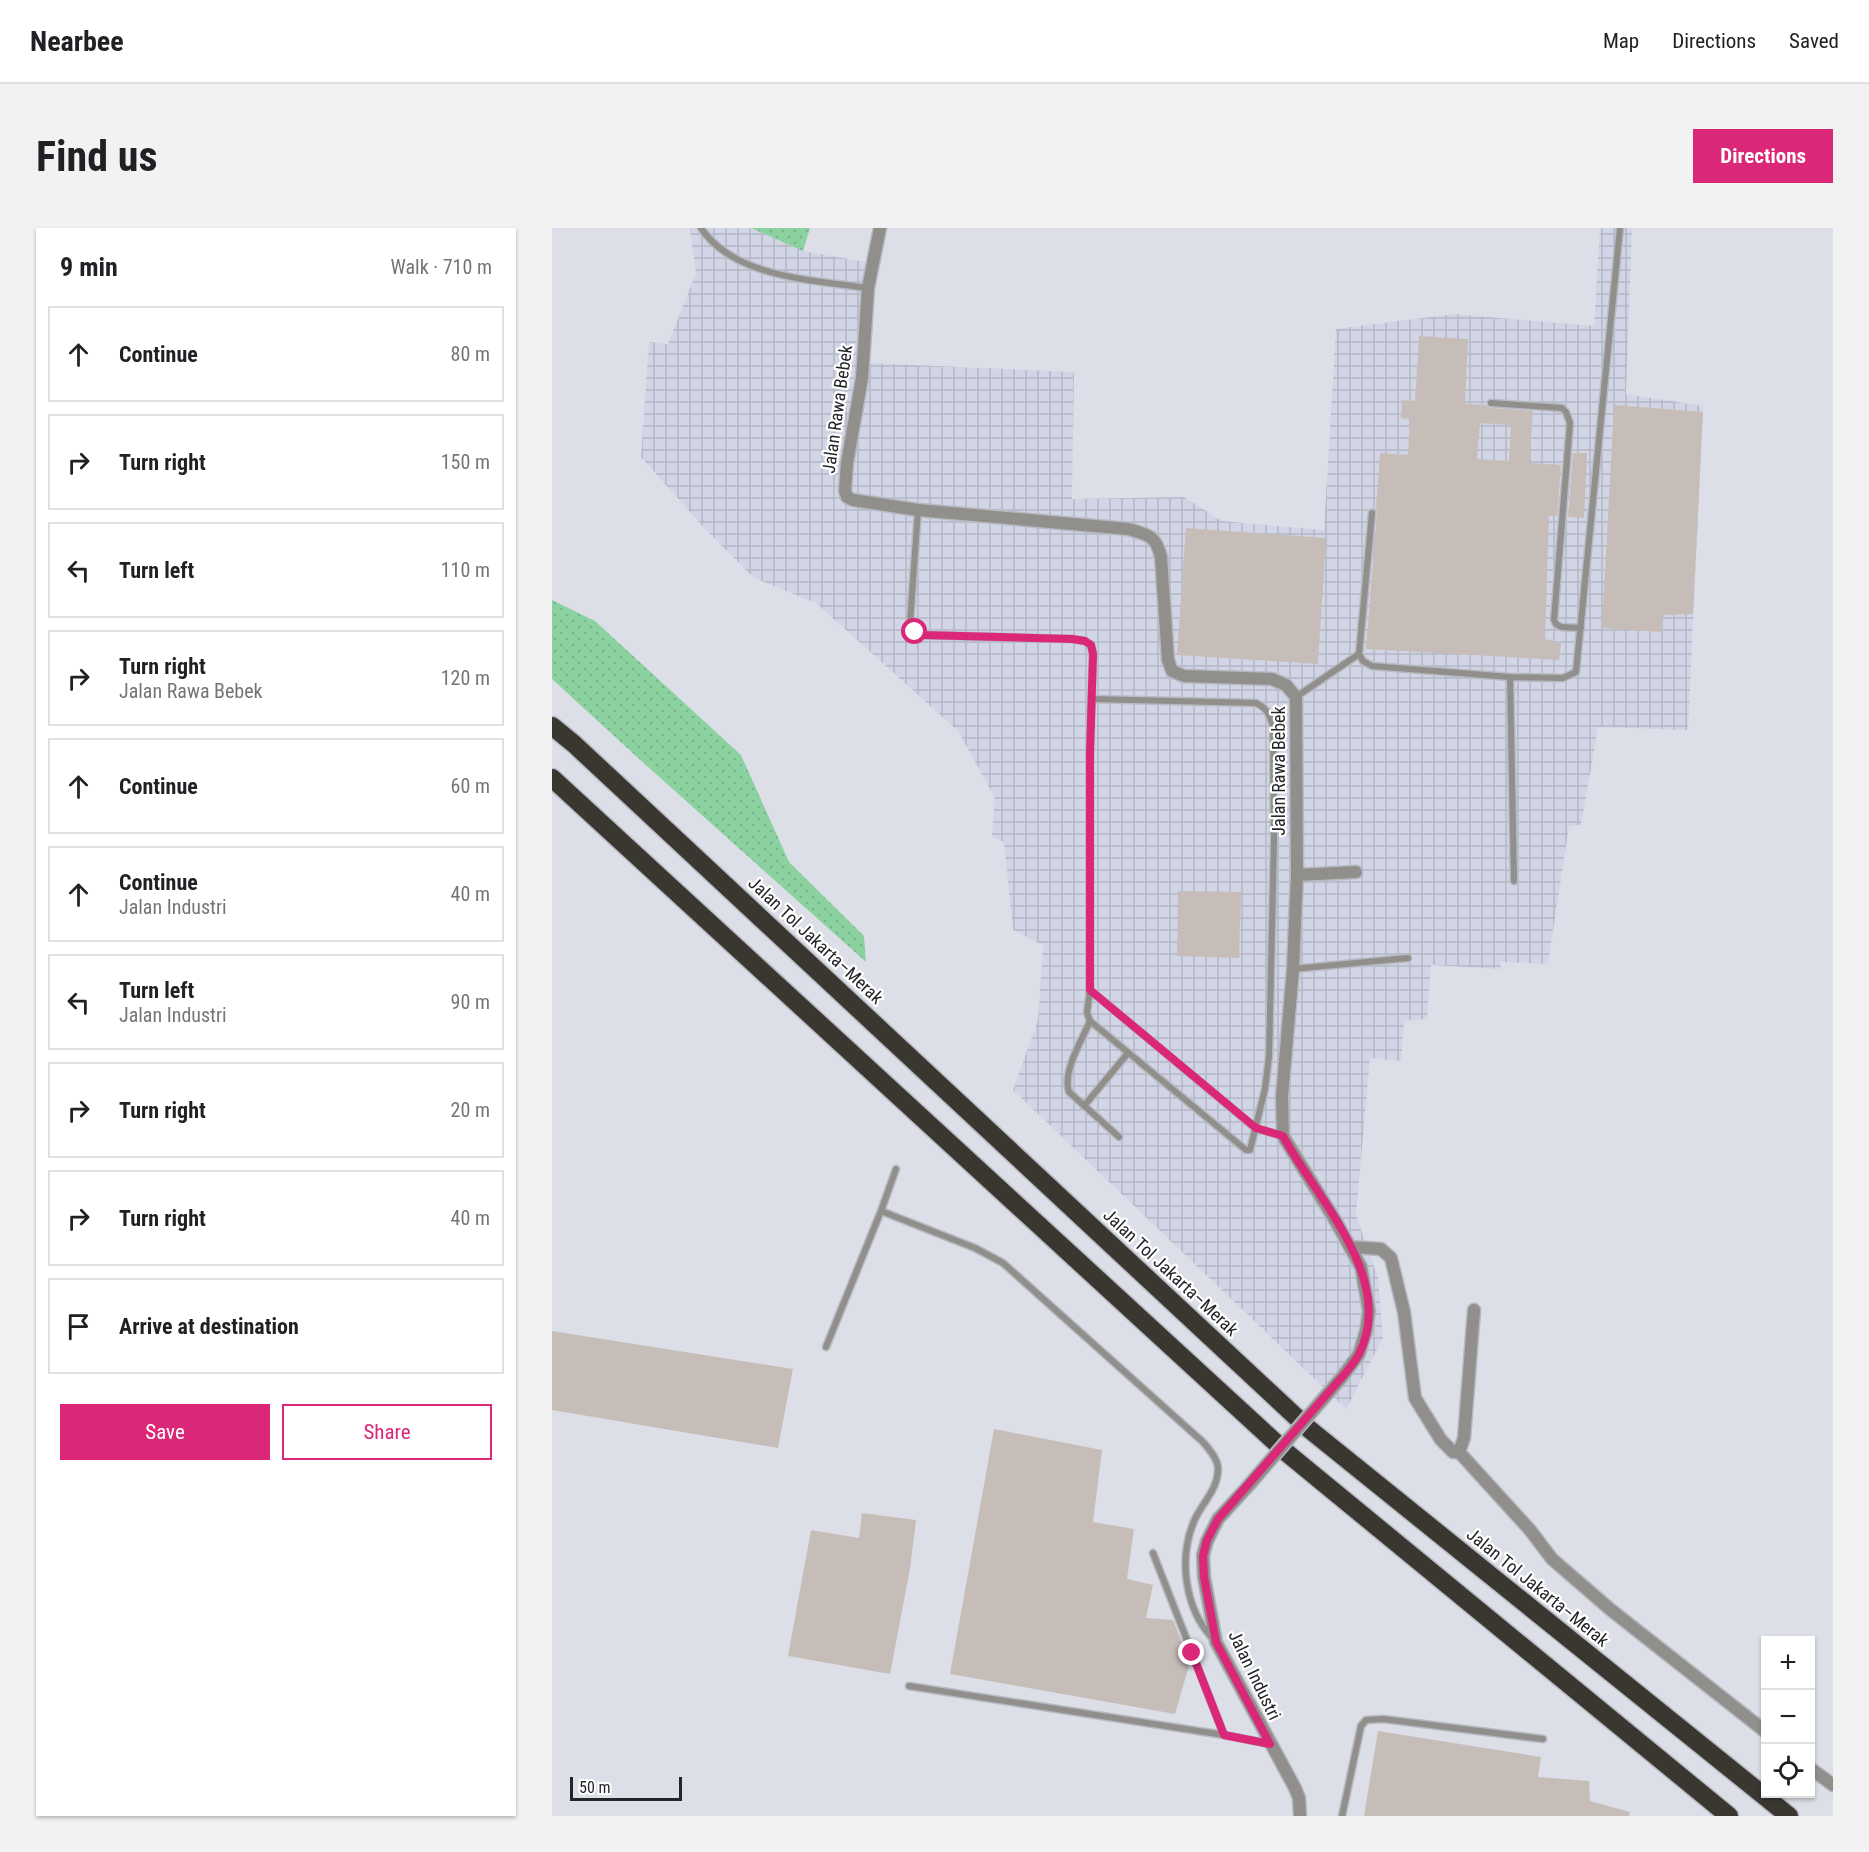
<!DOCTYPE html>
<meta charset="utf-8">
<style>
body{margin:0;font-family:"Roboto Condensed",sans-serif;background:#f2f2f2;color:#202124}
.controls{position:absolute;right:18px;bottom:18px;display:grid;overflow:hidden;border-radius:0px;box-shadow:0 2px 4px #0004}
.controls button{width:54px;height:54px;display:grid;place-items:center;padding:0;border:0;border-bottom:2px solid #e0e0e0;background:#fff;color:#202124;font:30px sans-serif}
.scale{position:absolute;left:18px;bottom:15px;width:112px;box-sizing:border-box;padding-left:6px;border:3px solid #242528;border-top:0;font-size:16px;line-height:21px;white-space:nowrap;color:#242528;-webkit-text-stroke:4px #fff;paint-order:stroke}
.stop{position:absolute;width:18px;height:18px;margin:-14px;border:4px solid #db2777;border-radius:50%;background:#fff}
.stop.end{background:#db2777;border-color:#fff;box-shadow:0 2px 6px #0008}
.list{margin:0;padding:0;list-style:none}
h2{display:flex;justify-content:space-between;align-items:center;height:78px;margin:0;padding:0 24px;font-size:26px}
h2 small{font-size:20px;font-weight:400;color:#757577}
.list li{display:grid;grid-template-columns:39px 1fr auto;gap:18px;align-items:center;box-sizing:border-box;height:96px;margin:0 12px 12px;padding:0 12px;border:2px solid #e0e0e0;border-radius:0px}
.list b{display:block;font-size:22px;white-space:nowrap}
.list p{margin:0;font-size:20px;white-space:nowrap;color:#757577}
.list em{font-size:20px;font-style:normal;color:#757577}
.actions{display:flex;gap:12px;padding:18px 24px}
.actions a{flex:1;padding:14px 0;border:2px solid #db2777;border-radius:0px;text-align:center;font-size:21px;color:#db2777}
.actions .main{background:#db2777;color:#fff}
.icon{flex:none;width:33px;height:33px;fill:none;stroke:currentColor;stroke-width:2;stroke-linecap:round;stroke-linejoin:round}
.map{position:relative;flex:none;width:1281px;height:1588px;overflow:hidden;border-radius:0px}
header{display:flex;align-items:center;gap:36px;box-sizing:border-box;height:84px;padding:0 30px;background:#fff;border-bottom:2px solid #e0e0e0}
header strong{font-size:28px}
nav{display:flex;gap:33px;margin-inline-start:auto;font-size:21px}
.intro{display:flex;align-items:center;justify-content:space-between;box-sizing:border-box;height:144px;padding:0 36px}
h1{margin:0;font-size:42px}
.button{padding:15px 27px;border-radius:0px;background:#db2777;color:#fff;font-size:21px;font-weight:700}
main{display:flex;gap:36px;padding:0 36px}
aside{flex:1;background:#fff;border-radius:0px;box-shadow:0 2px 4px #0004}
.map>svg:first-child{display:block}
.industrial{fill:url(#industrial-grid)}
.grass{fill:url(#grass-dots)}
.building{fill:#c6bdb9;fill-rule:evenodd}
.lines{fill:none;stroke-linecap:round;stroke-linejoin:round}
.service-casing{stroke:#b8bac2;stroke-width:9}
.minor-casing{stroke:#b8bac2;stroke-width:15}
.motorway-casing{stroke:#b8bac2;stroke-width:21}
.service{stroke:#908f8b;stroke-width:6}
.minor{stroke:#908f8b;stroke-width:12}
.motorway{stroke:#393730;stroke-width:18}
.minor-bridge-casing{stroke:#b8bac2;stroke-width:15;stroke-linecap:butt}
.minor-bridge{stroke:#908f8b;stroke-width:12}
.route{stroke:#db2777;stroke-width:8}
.labels{text-anchor:middle;dominant-baseline:central;stroke-width:4.5;stroke-linejoin:round;paint-order:stroke}
.street-label{font-size:18px;fill:#242528;stroke:#fff}
</style>
<header>
<strong>Nearbee</strong>
<nav><a>Map</a><a>Directions</a><a>Saved</a></nav>
</header>
<div class="intro"><h1>Find us</h1><a class="button">Directions</a></div>
<main>
<aside>
<h2>9 min<small>Walk · 710 m</small></h2>
<ul class="list">
<li><svg class="icon" aria-label="ahead" viewBox="0 0 24 24"><path d="M12 20V5M6 11l6-6 6 6"/></svg><div><b>Continue</b></div><em>80 m</em></li>
<li><svg class="icon" aria-label="right" viewBox="0 0 24 24"><path d="M7 20v-9h11M14 6l5 5-5 5"/></svg><div><b>Turn right</b></div><em>150 m</em></li>
<li><svg class="icon" aria-label="left" viewBox="0 0 24 24"><path d="M17 20v-9H6M10 6l-5 5 5 5"/></svg><div><b>Turn left</b></div><em>110 m</em></li>
<li><svg class="icon" aria-label="right" viewBox="0 0 24 24"><path d="M7 20v-9h11M14 6l5 5-5 5"/></svg><div><b>Turn right</b><p>Jalan Rawa Bebek</p></div><em>120 m</em></li>
<li><svg class="icon" aria-label="ahead" viewBox="0 0 24 24"><path d="M12 20V5M6 11l6-6 6 6"/></svg><div><b>Continue</b></div><em>60 m</em></li>
<li><svg class="icon" aria-label="ahead" viewBox="0 0 24 24"><path d="M12 20V5M6 11l6-6 6 6"/></svg><div><b>Continue</b><p>Jalan Industri</p></div><em>40 m</em></li>
<li><svg class="icon" aria-label="left" viewBox="0 0 24 24"><path d="M17 20v-9H6M10 6l-5 5 5 5"/></svg><div><b>Turn left</b><p>Jalan Industri</p></div><em>90 m</em></li>
<li><svg class="icon" aria-label="right" viewBox="0 0 24 24"><path d="M7 20v-9h11M14 6l5 5-5 5"/></svg><div><b>Turn right</b></div><em>20 m</em></li>
<li><svg class="icon" aria-label="right" viewBox="0 0 24 24"><path d="M7 20v-9h11M14 6l5 5-5 5"/></svg><div><b>Turn right</b></div><em>40 m</em></li>
<li><svg class="icon" aria-label="arrive" viewBox="0 0 24 24"><path d="M6 21V4h12l-3 4 3 4H6"/></svg><div><b>Arrive at destination</b></div></li>
</ul>
<div class="actions"><a class="main">Save</a><a>Share</a></div>
</aside>
<div class="map">
<svg width="1281" height="1588" viewBox="0 0 1281 1588">
<defs>
<pattern id="industrial-grid" width="8" height="8" patternUnits="userSpaceOnUse" patternTransform="scale(1.5)"><rect width="8" height="8" fill="#d2d5e5"/><path d="M0 4h8M4 0v8" fill="none" stroke="#b4b7c4"/></pattern>
<pattern id="grass-dots" width="8" height="8" patternUnits="userSpaceOnUse" patternTransform="scale(1.5)"><rect width="8" height="8" fill="#8cd2a0"/><path d="M2 2h.1M6 6h.1" fill="none" stroke="#79b48a" stroke-width="1.8" stroke-linecap="round"/></pattern>
</defs>
<rect width="100%" height="100%" fill="#dddfe8"/>
<!-- industrial -->
<path class="industrial" d="M138,0H199L251,23L325,36L315,135L522,144L520,271L632,269L670,293L772,302L784,101L902,86L1042,98L1048,0H1080L1074,166L1151,178L1136,502L1046,499L1029,597L1017,598L996,736L948,734L949,741L879,737L875,791L852,793L849,833L818,830L804,987L826,1050L831,1110L794,1181L461,862L486,792L491,717L461,702L452,614L440,609L443,570L406,503L264,375L202,350L154,302L89,229L97,114L116,116L144,45Z"/>
<!-- grass -->
<path class="grass" d="M199,0H258L251,23Z
M0,372L43,393L189,527L237,634L312,708L314,734L85,529L0,451Z"/>
<!-- building -->
<path class="building" d="M867,108L916,111L913,176L934,177L939,180L981,183L977,235L1009,237L1005,288H997L993,411L1009,415L1007,432L814,421L825,285L824,282L828,225L856,227L858,191L849,190L850,172L863,173ZM928,195L959,197L957,233L925,231Z
M1062,177L1151,184L1141,386L1110,387L1109,404L1050,400Z
M1021,225H1035L1032,290L1016,289Z
M634,300L774,310L766,436L625,427Z
M626,663L689,664L687,730L625,728Z
M0,1103L241,1141L226,1220L0,1182Z
M442,1201L550,1222L541,1294L582,1301L575,1351L601,1357L594,1390L621,1392L638,1434L623,1486L398,1446Z
M310,1285L364,1292L358,1341L338,1446L236,1428L259,1302L307,1310Z
M826,1503L989,1529L986,1549L1037,1553L1038,1573L1078,1584L1077,1588H812Z"/>
<g class="lines">
<defs>
<path id="service" d="M149,0C182,50 262,52 316,60
M939,175L1010,180L1014,184L1018,195L1002,392L1004,396L1009,399L1029,400
M366,282L358,395L363,404L370,407L521,411L533,413L539,417L541,426L538,525V762L703,900L731,908
M807,426L820,285
M958,449L962,653
M744,469L807,426L811,433L820,438L958,449L1011,450L1024,444L1068,0
M741,741L856,730
M538,762L535,785L538,793L694,922H698L713,861L717,828L722,613L721,498C718,488 715,480 704,475L540,471
M538,793C530,812 510,844 517,864L567,909
M532,878L576,825
M329,983L423,1020L451,1035L651,1214C657,1221 666,1231 666,1241C666,1261 651,1274 643,1291C626,1329 632,1380 661,1411
M274,1119L329,983L344,941
M601,1325L672,1507
M357,1458L672,1507L718,1516
M790,1588L809,1498L814,1492L831,1491L991,1511"/>
<path id="minor" d="M328,0L316,60L310,150L295,235L293,263L295,269L301,272L366,282L576,301C597,307 604,308 609,329L616,432L620,443L632,448L720,451L734,457L744,469L745,647L741,741L730,868L731,908L783,992L809,1039L817,1083L814,1103L807,1126L790,1149
M745,647L804,644
M798,1019L829,1021L839,1030L852,1084L863,1170L889,1212L901,1224H907L912,1210L922,1082
M907,1224L978,1302L1000,1331L1059,1382L1214,1504
M697,1257L666,1291L655,1313L651,1327L652,1349L664,1414L743,1560L747,1570L748,1588
M1258,1540L1281,1557"/>
<path id="motorway" d="M0,498L22,516L757,1201L1237,1588
M0,550L735,1225L1177,1588"/>
</defs>
<!-- service casing -->
<use href="#service" class="service-casing"/>
<!-- minor casing -->
<use href="#minor" class="minor-casing"/>
<!-- motorway casing -->
<use href="#motorway" class="motorway-casing"/>
<!-- service -->
<use href="#service" class="service"/>
<!-- minor -->
<use href="#minor" class="minor"/>
<!-- motorway -->
<use href="#motorway" class="motorway"/>
<defs>
<path id="minor-bridge" d="M697,1257L790,1149"/>
</defs>
<!-- minor-bridge casing -->
<use href="#minor-bridge" class="minor-bridge-casing"/>
<!-- minor-bridge -->
<use href="#minor-bridge" class="minor-bridge"/>
</g>
<g class="lines">
<!-- route -->
<path class="route" d="M363,404L370,407L520,411L533,413L539,417L541,426L538,525V762L704,900L731,908C764,970 845,1051 807,1126C803,1134 796,1142 790,1149L666,1291L655,1312L651,1328L652,1349L664,1414L718,1516L672,1507L640,1425"/>
</g>
<g class="labels">
<!-- street labels -->
<g class="street-label">
<text transform="translate(285 181) rotate(-82)">Jalan Rawa Bebek</text>
<text transform="translate(726 543) rotate(-90)">Jalan Rawa Bebek</text>
<text transform="translate(264 712) rotate(43)">Jalan Tol Jakarta–Merak</text>
<text transform="translate(619 1044) rotate(43)">Jalan Tol Jakarta–Merak</text>
<text transform="translate(986 1359) rotate(39)">Jalan Tol Jakarta–Merak</text>
<text transform="translate(703 1447) rotate(64)">Jalan Industri</text>
</g>
</g>
</svg>
<div class="controls">
<button>+</button>
<button>−</button>
<button><svg class="icon" aria-label="locate" viewBox="0 0 24 24"><circle cx="12" cy="12" r="6"/><path d="M12 2v4M12 18v4M2 12h4M18 12h4"/></svg></button>
</div>
<div class="scale">50 m</div>
<div class="stop" style="left:363px;top:404px"></div>
<div class="stop end" style="left:640px;top:1425px"></div>
</div>
</main>
